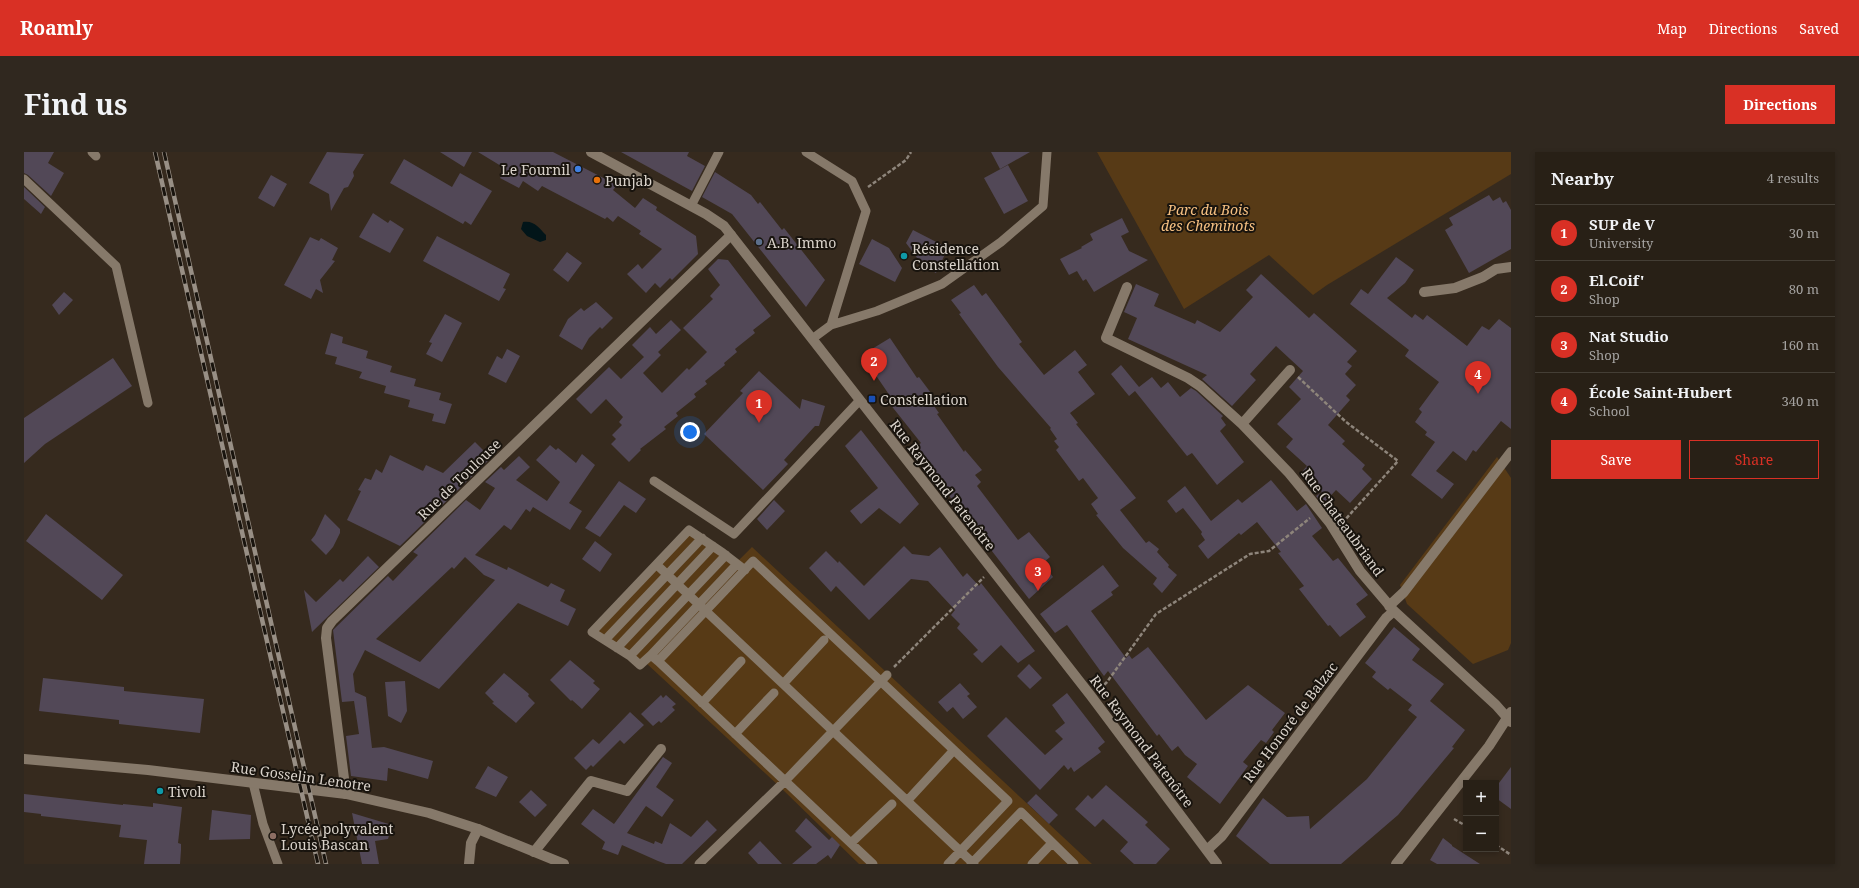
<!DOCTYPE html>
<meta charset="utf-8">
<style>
body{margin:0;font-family:"Noto Serif",serif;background:#30281f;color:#f1f3f6}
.controls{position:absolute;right:12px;bottom:12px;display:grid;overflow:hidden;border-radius:0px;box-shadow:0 2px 6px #0003}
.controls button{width:36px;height:36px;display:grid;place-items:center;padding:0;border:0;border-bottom:1px solid #443e35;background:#282016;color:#f1f3f6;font:20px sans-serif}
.you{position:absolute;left:666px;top:280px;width:14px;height:14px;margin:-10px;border:3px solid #fff;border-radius:50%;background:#1a73e8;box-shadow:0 0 0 6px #1a73e833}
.badge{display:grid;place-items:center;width:26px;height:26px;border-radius:50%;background:#d93025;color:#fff;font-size:13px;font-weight:700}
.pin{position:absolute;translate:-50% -33px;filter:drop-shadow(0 1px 2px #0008)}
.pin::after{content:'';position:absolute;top:21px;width:14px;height:12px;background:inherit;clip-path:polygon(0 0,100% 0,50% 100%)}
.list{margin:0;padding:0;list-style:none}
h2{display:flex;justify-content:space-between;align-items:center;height:52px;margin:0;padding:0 16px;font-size:17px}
h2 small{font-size:13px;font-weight:400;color:#a5a3a1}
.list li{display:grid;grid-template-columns:26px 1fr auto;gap:12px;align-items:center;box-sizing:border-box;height:56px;padding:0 16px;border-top:1px solid #443e35}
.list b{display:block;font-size:15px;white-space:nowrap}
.list p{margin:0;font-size:13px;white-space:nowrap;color:#a5a3a1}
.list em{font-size:13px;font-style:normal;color:#a5a3a1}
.actions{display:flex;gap:8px;padding:12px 16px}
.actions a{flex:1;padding:9px 0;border:1px solid #d93025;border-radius:0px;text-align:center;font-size:14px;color:#d93025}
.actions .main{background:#d93025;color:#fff}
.map{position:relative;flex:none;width:1487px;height:712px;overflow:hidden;border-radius:0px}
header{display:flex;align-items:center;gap:24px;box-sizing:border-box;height:56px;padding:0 20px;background:#d93025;color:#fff}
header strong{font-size:19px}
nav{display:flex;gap:22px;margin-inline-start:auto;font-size:14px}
.intro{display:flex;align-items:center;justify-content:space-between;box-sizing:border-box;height:96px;padding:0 24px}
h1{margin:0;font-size:28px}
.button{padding:10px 18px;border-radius:0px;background:#d93025;color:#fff;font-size:14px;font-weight:700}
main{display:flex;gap:24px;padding:0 24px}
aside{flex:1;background:#282016;border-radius:0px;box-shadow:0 2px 6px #0003}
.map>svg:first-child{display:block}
.green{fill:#573a16}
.water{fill:#021519}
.building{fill:#524857;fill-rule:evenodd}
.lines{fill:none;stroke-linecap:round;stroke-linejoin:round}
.path{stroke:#8e857b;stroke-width:2.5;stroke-dasharray:4 2;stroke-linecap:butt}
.lane{stroke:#86796a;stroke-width:9}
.street{stroke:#86796a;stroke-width:10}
.secondary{stroke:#86796a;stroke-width:10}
.rail-casing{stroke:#988f85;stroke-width:4.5}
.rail{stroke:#19140e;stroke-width:3;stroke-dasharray:9;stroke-linecap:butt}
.shop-dot{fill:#3f7fe0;stroke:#19140e;stroke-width:1.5}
.food-dot{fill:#e8710a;stroke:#19140e;stroke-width:1.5}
.service-dot{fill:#5c6f8a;stroke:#19140e;stroke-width:1.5}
.culture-dot{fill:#0f9aa8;stroke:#19140e;stroke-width:1.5}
.transit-dot{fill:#1a4fb4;stroke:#19140e;stroke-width:1.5}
.education-dot{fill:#8d6e63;stroke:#19140e;stroke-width:1.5}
.labels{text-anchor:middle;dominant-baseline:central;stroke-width:4;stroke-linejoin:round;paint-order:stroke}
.poi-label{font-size:14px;fill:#dad3cb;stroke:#19140e;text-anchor:start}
.park-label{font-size:14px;font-style:italic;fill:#f5bf81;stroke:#19140e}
.street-label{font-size:14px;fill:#dad3cb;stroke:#19140e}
</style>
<header>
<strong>Roamly</strong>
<nav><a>Map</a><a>Directions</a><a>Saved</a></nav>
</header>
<div class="intro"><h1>Find us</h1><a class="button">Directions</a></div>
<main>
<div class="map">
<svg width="1487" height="712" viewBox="0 0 1487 712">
<rect width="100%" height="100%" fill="#362a1e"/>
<!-- green -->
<path class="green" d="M1073,0H1487V22L1303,133L1289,143L1245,103L1160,157Z
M1473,305L1487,326V491L1484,498L1449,512L1383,452L1376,433Z
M665,375L715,408L728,395L1068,712H835L756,635L622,511L565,481Z"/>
<!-- water -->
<path class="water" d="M499,70C510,68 515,76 522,83V88L516,90L503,84L497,77Z"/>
<!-- building -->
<path class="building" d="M0,0H30L24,11L40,21L27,44L4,23L0,21Z
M303,0L340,2L329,20L330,24L324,35L320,36L307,59L305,42L285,31Z
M416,0H448L440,15Z
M454,0H529L593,33L589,38L611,56L619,46L633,55L632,58L672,84L674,102L648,128L646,126L636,136L631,131L622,141L603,122L614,112L618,117L638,97L615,82L617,79L594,64L589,70L583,65L581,67L518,34L514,39L499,29L495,36L476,26L482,17Z
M597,0H665L663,4L681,14L668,39Z
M967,0H1006L976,17Z
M380,7L428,35L436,21L468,39L447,73L441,69L439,72L366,31Z
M984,13L1004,49L980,62L960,26Z
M691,20L727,43L734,52L736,50L758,78L760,76L801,128L782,155L708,62L678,45Z
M247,23L263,32L250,55L234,46Z
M0,35L21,55L17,62L0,47Z
M1465,43L1469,49L1476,45L1479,51L1482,49L1487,58V97L1445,121L1421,78L1429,73L1425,66Z
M349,61L364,71L366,68L380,77L366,101L335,85Z
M1098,66L1105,80L1097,84L1105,99L1124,108L1070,140L1062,127L1059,129L1053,119L1045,123L1036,107L1058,96L1057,95L1069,88L1066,82Z
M889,78L924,96L912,121L899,114L882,91Z
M413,84L486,122L479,136L482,137L475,149L399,109Z
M286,85L295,89L297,86L314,96L308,108L311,109L296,128L299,141L292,137L287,147L260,133Z
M848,87L865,96L878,116L871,130L835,112Z
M543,100L558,111L544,130L529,118Z
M1372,105L1390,118L1381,131L1363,146L1388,166L1391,162L1399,168L1403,163L1443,194L1458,174L1465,178L1475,167L1487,176V277L1477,269L1452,300L1449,298L1442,309L1429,299L1412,319L1430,332L1418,347L1387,323L1411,290L1401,283L1403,280L1391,270L1398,260L1395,257L1415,230L1381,204L1385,198L1326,152L1337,137L1344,142Z
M694,107L704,108L747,164L729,178L731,181L711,197L713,200L700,211L701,213L681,229L683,232L670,242L672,245L652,261L654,264L640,275L642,277L616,297L617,298L605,310L587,292L592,287L588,283L598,273L595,270L599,265L582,247L567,262L552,247L585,215L597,227L620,205L608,193L626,175L632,182L647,168L657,178L634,200L637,203L619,221L638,241L663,216L665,218L683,200L659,176L689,147L686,144L696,133L684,117Z
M1237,122L1285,166L1290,161L1333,199L1323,210L1328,214L1321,222L1332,233L1322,244L1326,248L1304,273L1321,289L1318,292L1341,313L1338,317L1348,327L1326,351L1312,338L1299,352L1292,344L1298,340L1277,321L1283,314L1262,295L1269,287L1253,272L1277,247L1265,235L1279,219L1252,194L1226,222L1232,228L1208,254L1178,227L1183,223L1104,187L1113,166L1100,160L1112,132L1135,142L1130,154L1171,172L1173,168L1196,180L1229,145L1222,138Z
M950,133L958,144L962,141L998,190L995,192L1020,223L1051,198L1063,213L1054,220L1071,242L1046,261L1054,271L1052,272L1112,346L1096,358L1122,391L1125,389L1135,397L1133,400L1145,413L1144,415L1153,423L1138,441L1129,432L1133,426L1099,396L1072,363L1074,362L1067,352L1074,346L1059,326L1055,329L1032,298L1035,295L1030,289L1033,287L1026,277L1027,276L974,215L935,162L937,161L927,148Z
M40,140L49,148L35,163L28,153Z
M572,150L589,166L578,177L576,175L565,186L558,198L535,184L544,167L557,156L560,159Z
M421,162L438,171L418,210L402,202L408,191L405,190Z
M307,181L319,185L318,191L344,199L342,206L368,214L366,220L392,227L390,234L417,241L415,248L428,252L421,272L408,269L410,262L384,255L386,248L360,241L362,234L335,226L338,220L311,212L313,205L301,202Z
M866,186L893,226L895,225L907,241L903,244L915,261L913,262L940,300L941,298L958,318L951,323L957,330L953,334L994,388L1005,380L1026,405L1019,411L1029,425L1005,447L889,297L897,291L862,247L866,244L838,203Z
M483,197L496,204L482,231L464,222L473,204L478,207Z
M89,206L108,234L21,292L0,311V266Z
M1097,213L1115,235L1128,225L1137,236L1144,230L1156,245L1167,236L1172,239L1199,264L1197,266L1202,273L1196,279L1220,310L1193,333L1168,301L1163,304L1111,239L1105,244L1087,222Z
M735,219L776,257L778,247L801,254L795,274H791L760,308L764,312L739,338L680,282L719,241L716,239Z
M837,278L895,352L876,372L855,356L837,372L826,359L854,336L821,294Z
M451,290L467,306L376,394L323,368L337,339L334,338L341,326L347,328L352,317L358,321L366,303L399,319L402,313L419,321Z
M526,293L532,298L534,296L552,311L558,302L571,313L545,351L558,359L546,378L509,355L506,360L502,357L487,378L480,373L451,403L483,418L484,415L524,435L527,431L541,438L536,449L552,457L544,474L494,451L415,537L341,498L329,522L331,540L342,545L348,596L360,595L409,609L404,627L364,616L363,629L327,624L322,584L335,582L330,549L318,550L309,478L364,424L369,429L394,403L389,400L442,348L456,358L471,336L461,330L477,315L480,318L495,304L506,315L492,328L523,349L536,330L512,308ZM441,405L460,423L471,428L396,510L352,487L428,415L430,417Z
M1247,328L1273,359L1282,352L1298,376L1288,384L1309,409L1314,406L1344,443L1332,452L1342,465L1316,485L1306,473L1304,474L1275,437L1280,434L1254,401L1257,400L1233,370L1217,383L1215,381L1184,407L1174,394L1181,388L1177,382L1178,380L1159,356L1152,361L1143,349L1161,334L1187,369L1214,347L1218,351Z
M595,329L622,347L612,361L600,353L576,385L561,376Z
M750,348L761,359L743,378L733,367Z
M22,362L99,423L78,448L2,389Z
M301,362L316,377V381L309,395L302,403L287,388L291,383Z
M571,389L588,402L576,420L558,407Z
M880,394L888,402L905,404L916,395L939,425L943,421L955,434L957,431L1011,499L994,511L977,493L958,511L949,502L954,498L933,476L936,472L927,463L931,458L904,429L887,427L845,468L812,434L807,440L785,416L802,399L814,411L815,409L840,434Z
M344,404L355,415L288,480L280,438L292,450L316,427L319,430Z
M1079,413L1095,434L1087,440L1089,443L1067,459L1102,506L1105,503L1108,507L1124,495L1182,568L1224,533L1261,561L1248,578L1250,580L1242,591L1237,588L1219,610L1224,614L1196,652L1163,625L1173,612L1161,603L1154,594L1148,599L1135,582L1133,584L1084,519L1080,524L1043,473L1031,481L1016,462Z
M1370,475L1396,497L1388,508L1420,532L1406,549L1441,578L1428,595L1430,596L1374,663L1317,712H1246L1212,684L1239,646L1263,665L1285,664L1286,677L1343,627L1393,565L1384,558L1388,553L1366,536L1364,538L1348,525L1352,520L1341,511Z
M546,508L571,529L569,531L576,537L558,557L548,548L547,549L526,528Z
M1005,512L1018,526L1006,537L993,524Z
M480,521L505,542L504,544L511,551L492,571L468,551L470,550L461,541Z
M19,526L100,535V539L180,547L176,581L95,572V568L15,559Z
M381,529L383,559L377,571L364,564L361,530Z
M936,531L946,542L943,544L953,555L939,567L929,555L923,560L914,550Z
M1043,541L1081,590L1074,596L1077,600L1050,620L1047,615L1044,618L1040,613L1016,638L963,584L982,565L1021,603L1039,587L1031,579L1041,571L1028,553Z
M637,543L639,546L642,543L652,552L648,555L651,558L637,571L635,569L629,574L617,562Z
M606,560L620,573L600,592L596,588L569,615L567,613L562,618L550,606L569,587L575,592Z
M639,605L648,611L632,635L650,648L638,665L622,654L603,681L630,692L631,689L638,692L646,671L667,685L683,668L693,678L658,712H642L634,709L598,693L594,703L578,697L581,690L557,672L569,657L590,672Z
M464,614L484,625L472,645L451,636Z
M1487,615V657L1472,646V635Z
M1082,633L1124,670L1121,673L1146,697L1132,712H1110L1096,699L1104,690L1079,667L1071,675L1051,657L1064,643L1068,647Z
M507,638L523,653L511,665L495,650Z
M0,642L99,653V652L129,655V651L158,655L154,691L157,692V698L156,712H120L123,688L95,685L97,673L17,664V662L0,660Z
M1012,642L1034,663L1025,672L1003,651Z
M188,658L227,663L226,687L185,688Z
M328,661L368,673L364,687L351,689L355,712H338Z
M782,666L805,688L808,685L816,693L807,707L804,703L792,712H768L788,695L771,679Z
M1419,686L1428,693V694L1456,712H1413L1406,708Z
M736,689L758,712H734L724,701Z"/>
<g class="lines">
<!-- path -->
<path class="path" d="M844,35L882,8L887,0
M1274,225L1322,270L1374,309L1320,369
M870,515L960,425
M1076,537L1083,530L1132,462L1226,402L1245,399L1286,366
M1430,667L1442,674
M1472,693L1487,703"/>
<!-- lane -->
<path class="lane" d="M68,0L72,4
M782,0L828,29L842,59L807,173
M0,27L92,114L124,251
M667,54L695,0
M788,187L807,173L853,159L918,132L977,90L1019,54L1023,0
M630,329L710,382L836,248
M633,413L950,712
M581,488L678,386
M593,496L689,394
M627,503L713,412
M606,504L702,403
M634,509L627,503L616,513L606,504L568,480L665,378L699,401L721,418
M759,532L800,488
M678,551L717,509
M711,582L750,541
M229,631L239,672L254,712
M883,649L930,598
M827,691L868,652
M675,712L761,629L863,523
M849,712L634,509L729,409L984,649L924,712
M947,712L997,660L1050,712
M1008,712L1028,691"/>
<!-- street -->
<path class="street" d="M1103,135L1082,186L1164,226L1176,234L1218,272L1265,321L1306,371L1336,419L1370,459L1472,553L1487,570
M1400,140L1431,136L1459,125L1472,117L1487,115
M1218,272L1266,218
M1365,454L1380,440L1487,300
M322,642L302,486L303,476L308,469L707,83
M1183,698L1198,684L1362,466L1370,459
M510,700L567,629L603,639L637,597
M445,712L447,691L454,677
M1372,712L1465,594L1487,560"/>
<!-- secondary -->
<path class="secondary" d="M567,0L682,62L700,74L1067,544L1193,712
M0,607L124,618L322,642L405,661L454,677L540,712"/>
<defs>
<path id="rail" d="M131,0L294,712
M140,0L302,712"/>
</defs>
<!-- rail casing -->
<use href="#rail" class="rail-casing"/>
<!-- rail -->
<use href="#rail" class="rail"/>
</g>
<!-- markers -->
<circle class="shop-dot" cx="554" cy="17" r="4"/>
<circle class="food-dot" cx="573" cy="28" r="4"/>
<circle class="service-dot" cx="735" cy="90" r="4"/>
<g class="culture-dot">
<circle cx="880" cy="104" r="4"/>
<circle cx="136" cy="639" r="4"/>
</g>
<rect class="transit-dot" x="844" y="243" width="8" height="8" rx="2"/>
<circle class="education-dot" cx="249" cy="684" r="4"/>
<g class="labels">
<!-- poi labels -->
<g class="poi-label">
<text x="546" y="17" text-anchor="end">Le Fournil</text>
<text x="581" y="28">Punjab</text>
<text x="743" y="90">A.B. Immo</text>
<text x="888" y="96">Résidence<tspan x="888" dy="16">Constellation</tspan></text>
<text x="856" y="247">Constellation</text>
<text x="144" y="639">Tivoli</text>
<text x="257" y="676">Lycée polyvalent<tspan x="257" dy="16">Louis Bascan</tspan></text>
</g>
<!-- park labels -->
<g class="park-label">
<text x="1184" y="57">Parc du Bois<tspan x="1184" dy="16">des Cheminots</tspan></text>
</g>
<!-- street labels -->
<g class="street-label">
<text transform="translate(435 327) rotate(-44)">Rue de Toulouse</text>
<text transform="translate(919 333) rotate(52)">Rue Raymond Patenôtre</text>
<text transform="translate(1319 370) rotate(54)">Rue Chateaubriand</text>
<text transform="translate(1266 570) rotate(-53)">Rue Honoré de Balzac</text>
<text transform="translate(1118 589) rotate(53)">Rue Raymond Patenôtre</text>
<text transform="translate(277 624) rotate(8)">Rue Gosselin Lenotre</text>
</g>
</g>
</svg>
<div class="controls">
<button>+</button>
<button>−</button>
</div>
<div class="you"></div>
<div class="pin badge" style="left:735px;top:271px">1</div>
<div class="pin badge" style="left:850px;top:229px">2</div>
<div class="pin badge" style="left:1014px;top:439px">3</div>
<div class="pin badge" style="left:1454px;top:242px">4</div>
</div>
<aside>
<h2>Nearby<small>4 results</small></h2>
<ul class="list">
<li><span class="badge">1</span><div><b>SUP de V</b><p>University</p></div><em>30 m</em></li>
<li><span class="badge">2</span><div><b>El.Coif'</b><p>Shop</p></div><em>80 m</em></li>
<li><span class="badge">3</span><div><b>Nat Studio</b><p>Shop</p></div><em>160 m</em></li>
<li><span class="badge">4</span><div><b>École Saint-Hubert</b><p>School</p></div><em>340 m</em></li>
</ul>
<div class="actions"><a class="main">Save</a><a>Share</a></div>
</aside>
</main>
